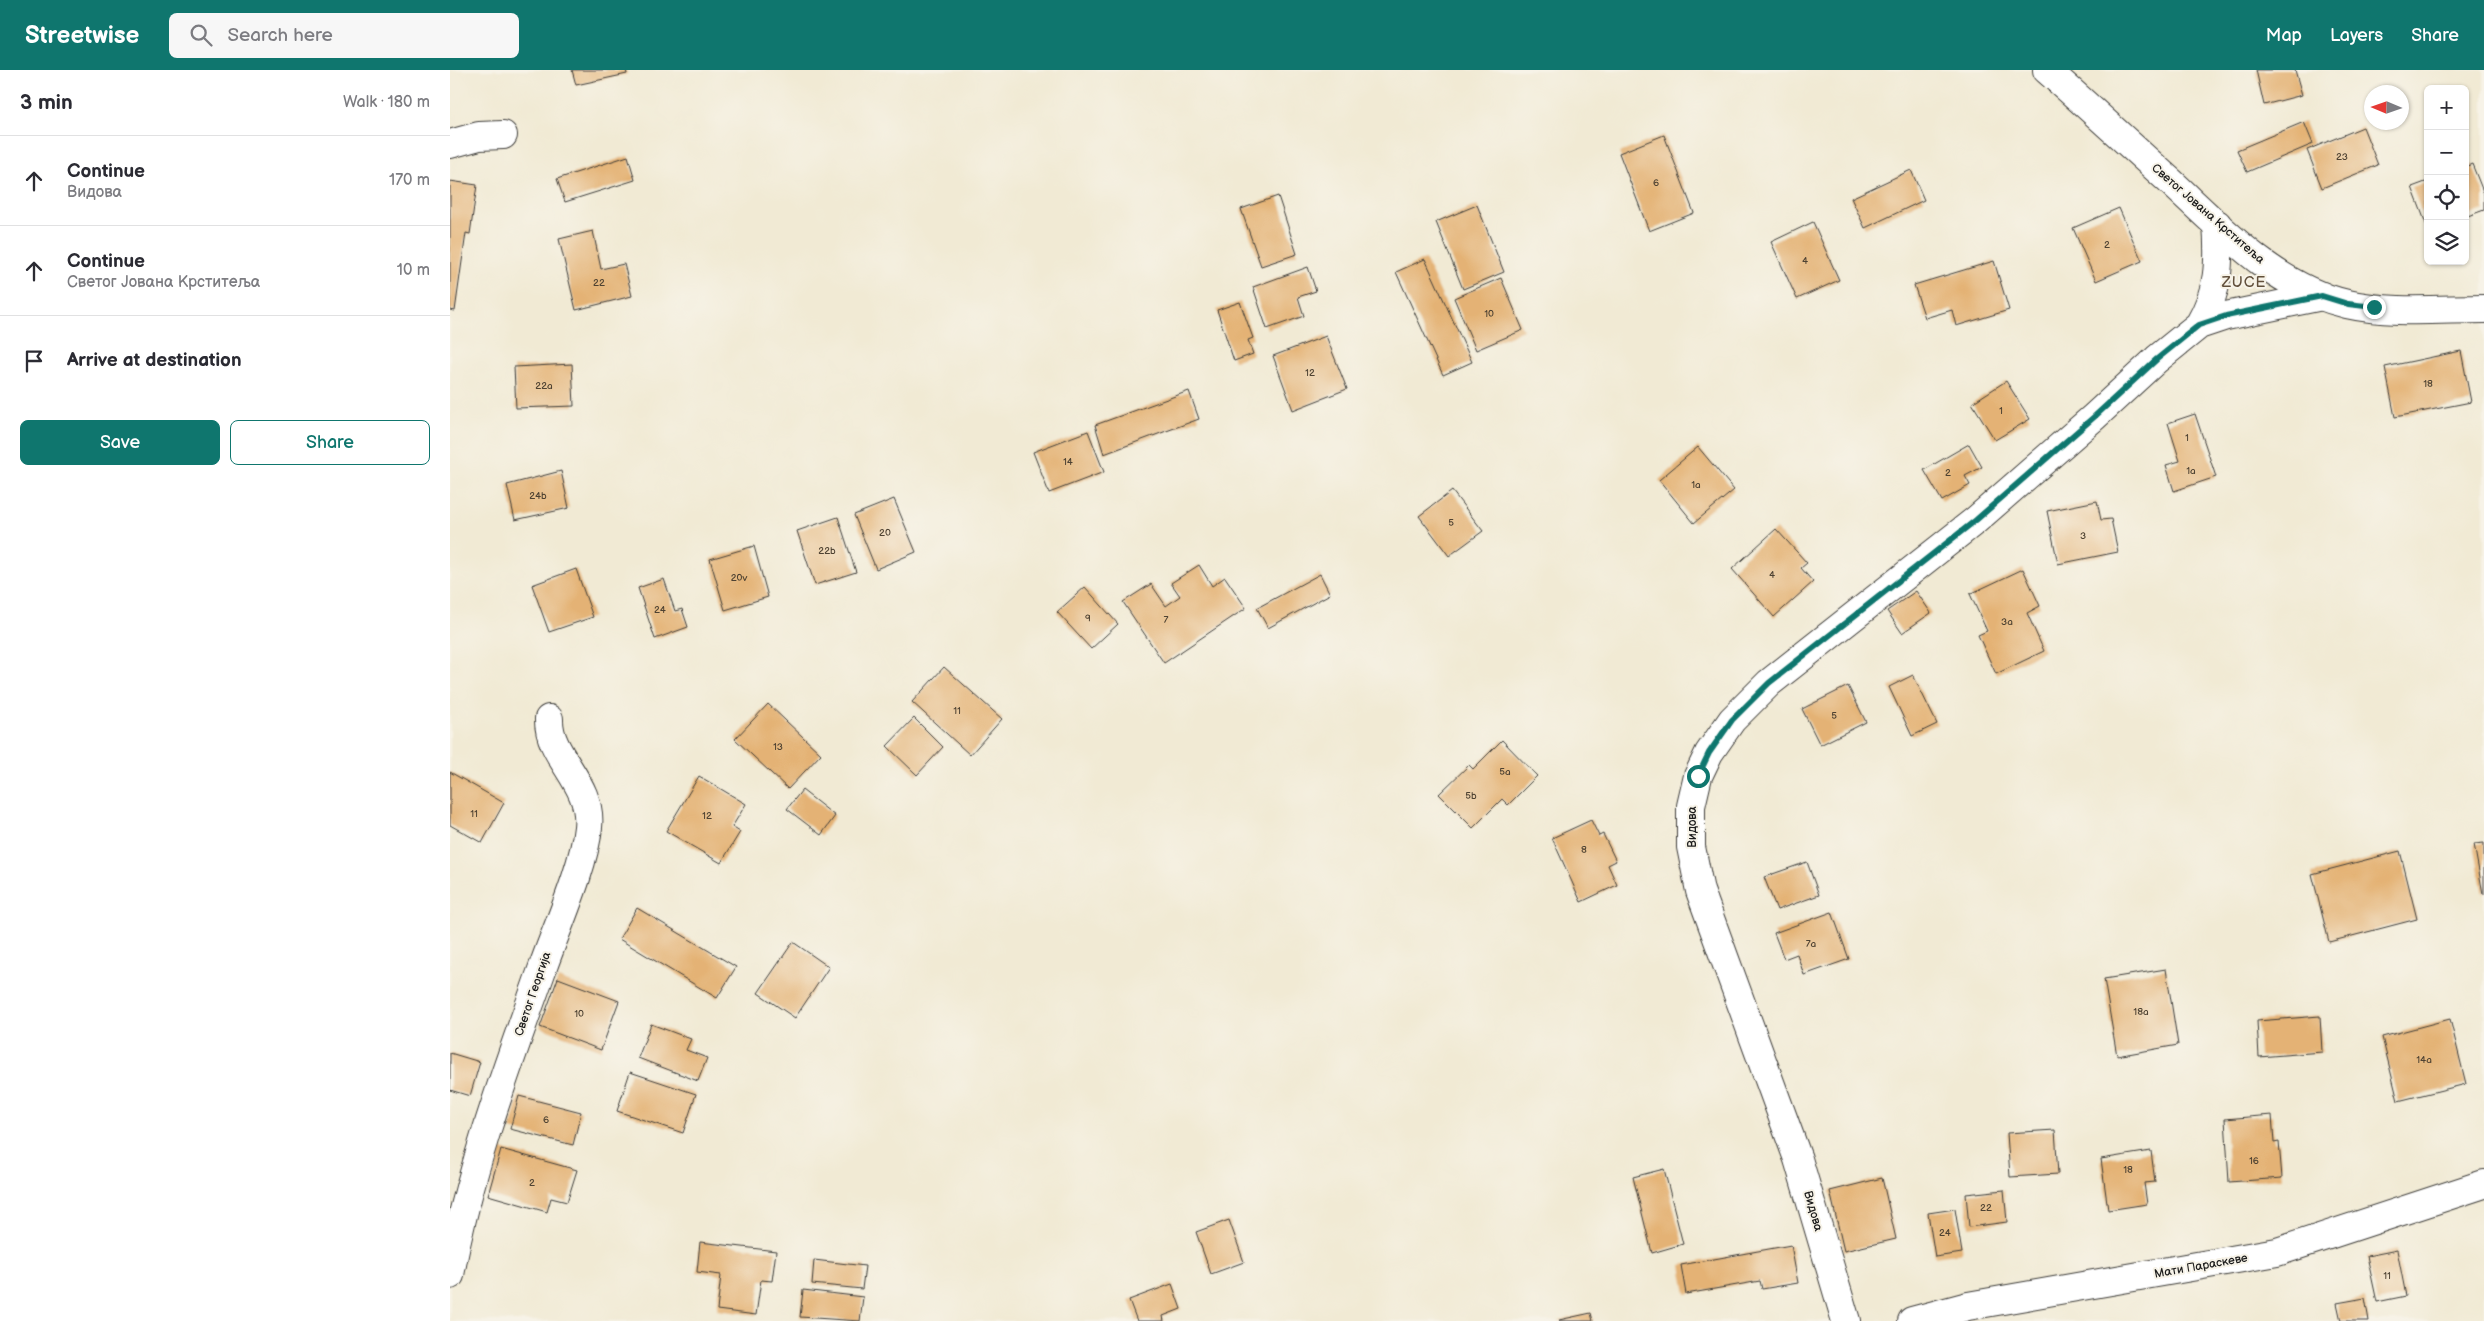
<!DOCTYPE html>
<meta charset="utf-8">
<style>
body{margin:0;font-family:"Balsamiq Sans",sans-serif;background:#f7f7f7;color:#2b2b33}
.controls{position:absolute;right:15px;top:15px;display:grid;overflow:hidden;border-radius:8px;box-shadow:0 1px 4px #0004}
.controls button{width:45px;height:45px;display:grid;place-items:center;padding:0;border:0;border-bottom:1px solid #e1e1e2;background:#fff;color:#2b2b33;font:25px sans-serif}
.compass{position:absolute;left:1914px;top:15px;width:45px;height:45px;border-radius:50%;background:#fff;box-shadow:0 1px 4px #0004;rotate:272deg}
.stop{position:absolute;width:15px;height:15px;margin:-11px;border:4px solid #0f766e;border-radius:50%;background:#fff}
.stop.end{background:#0f766e;border-color:#fff;box-shadow:0 1px 5px #0008}
.list{margin:0;padding:0;list-style:none}
h2{display:flex;justify-content:space-between;align-items:center;height:65px;margin:0;padding:0 20px;font-size:21px}
h2 small{font-size:16px;font-weight:400;color:#7c7c81}
.list li{display:grid;grid-template-columns:32px 1fr auto;gap:15px;align-items:center;box-sizing:border-box;height:90px;padding:0 20px;border-top:1px solid #e1e1e2}
.list b{display:block;font-size:19px;white-space:nowrap}
.list p{margin:0;font-size:16px;white-space:nowrap;color:#7c7c81}
.list em{font-size:16px;font-style:normal;color:#7c7c81}
.actions{display:flex;gap:10px;padding:15px 20px}
.actions a{flex:1;padding:11px 0;border:1px solid #0f766e;border-radius:8px;text-align:center;font-size:18px;color:#0f766e}
.actions .main{background:#0f766e;color:#fff}
.icon{flex:none;width:28px;height:28px;fill:none;stroke:currentColor;stroke-width:2;stroke-linecap:round;stroke-linejoin:round}
.map{position:relative;flex:none;width:2034px;height:1251px;overflow:hidden}
header{display:flex;align-items:center;gap:30px;box-sizing:border-box;height:70px;padding:0 25px;background:#0f766e;color:#fff}
header strong{font-size:24px}
nav{display:flex;gap:28px;margin-inline-start:auto;font-size:18px}
.search{width:350px;height:45px;background:#f7f7f7;display:flex;align-items:center;gap:12px;box-sizing:border-box;padding:0 18px;border-radius:8px;color:#7c7c81;font-size:19px}
main{display:flex}
aside{flex:1;background:#fff}
.map>svg:first-child{display:block}
.building{fill:#e4b274}
.lines{fill:none;stroke-linecap:round;stroke-linejoin:round}
.street-casing{stroke:#3c3b38;stroke-width:30}
.secondary-casing{stroke:#3c3b38;stroke-width:30}
.street{stroke:#fff;stroke-width:28}
.secondary{stroke:#fff;stroke-width:28}
.route{stroke:#0f766e;stroke-width:6}
.labels{text-anchor:middle;dominant-baseline:central;stroke-width:4;stroke-linejoin:round;paint-order:stroke}
.number-label{font-size:10px;fill:#4e4232}
.street-label{font-size:12px;fill:#1c1c1c;stroke:#f7f3e8}
.quarter-label{font-size:15px;letter-spacing:1px;fill:#62503b;stroke:#f7f3e8}
</style>
<header>
<strong>Streetwise</strong>
<div class="search"><svg class="icon" aria-label="search" viewBox="0 0 24 24"><circle cx="10" cy="10" r="6"/><path d="M15 15l6 6"/></svg>Search here</div>
<nav><a>Map</a><a>Layers</a><a>Share</a></nav>
</header>
<main>
<aside>
<h2>3 min<small>Walk · 180 m</small></h2>
<ul class="list">
<li><svg class="icon" aria-label="ahead" viewBox="0 0 24 24"><path d="M12 20V5M6 11l6-6 6 6"/></svg><div><b>Continue</b><p>Видова</p></div><em>170 m</em></li>
<li><svg class="icon" aria-label="ahead" viewBox="0 0 24 24"><path d="M12 20V5M6 11l6-6 6 6"/></svg><div><b>Continue</b><p>Светог Јована Крститеља</p></div><em>10 m</em></li>
<li><svg class="icon" aria-label="arrive" viewBox="0 0 24 24"><path d="M6 21V4h12l-3 4 3 4H6"/></svg><div><b>Arrive at destination</b></div></li>
</ul>
<div class="actions"><a class="main">Save</a><a>Share</a></div>
</aside>
<div class="map">
<svg width="2034" height="1251" viewBox="0 0 2034 1251">
<rect width="100%" height="100%" fill="#f7f3e8"/>
<filter id="ink" filterUnits="userSpaceOnUse"><feTurbulence type="fractalNoise" baseFrequency=".02" numOctaves="2"/><feDisplacementMap in="SourceGraphic" scale="10" xChannelSelector="R" yChannelSelector="G"/><feConvolveMatrix kernelMatrix="1 2 1 2 8 2 1 2 1" color-interpolation-filters="sRGB"/></filter>
<filter id="wash" filterUnits="userSpaceOnUse"><feTurbulence type="fractalNoise" baseFrequency=".0096" numOctaves="4" result="noise"/><feDisplacementMap in="SourceGraphic" scale="20" xChannelSelector="R" yChannelSelector="G"/><feGaussianBlur stdDeviation="1.12" result="paint"/><feColorMatrix in="noise" values="0 0 0 0 0 0 0 0 0 0 0 0 0 0 0 0 0 1.4 0 .05"/><feComposite in="paint" operator="in"/></filter>
<g filter="url(#wash)">
<rect width="100%" height="100%" fill="#f1ead4"/>
<g id="blocks">
<!-- building -->
<path class="building" d="M122,0H176L177,4L126,15Z
M1806,0H1845L1852,25L1814,35Z
M1854,52L1863,74L1797,102L1787,80Z
M1913,57L1928,95L1872,118L1857,80Z
M1214,65L1244,143L1199,161L1169,83Z
M178,86L185,110L115,132L107,109Z
M2022,94L2034,124V140L2015,147V97Z
M1461,100L1474,130L1415,158L1401,128Z
M0,111L27,115L20,164L16,163L5,241L0,240Z
M1978,111V159L1962,117Z
M828,126L847,184L811,196L791,139Z
M1027,135L1054,202L1013,219L986,152Z
M1669,138L1692,191L1646,211L1623,158Z
M1363,152L1389,210L1347,229L1321,172Z
M143,161L151,199L174,194L182,226L126,240L109,169Z
M975,189L1022,292L993,305L946,202Z
M1544,191L1559,240L1506,256L1502,240L1475,248L1464,215Z
M858,197L866,221L848,227L854,246L817,259L803,217Z
M1051,208L1073,260L1026,280L1004,228Z
M790,232L803,268L798,270L803,284L784,291L767,240Z
M876,266L897,319L843,340L823,286Z
M2011,281L2021,332L1945,347L1935,297Z
M122,294L124,336L66,338L64,297Z
M1556,311L1580,349L1545,370L1522,333Z
M739,321L749,349L654,384L645,355Z
M1745,344L1766,407L1724,421L1716,395L1730,391L1718,353Z
M638,361L654,402L599,423L583,382Z
M1519,374L1532,397L1515,406L1520,415L1492,431L1474,400Z
M1248,377L1284,420L1244,453L1209,410Z
M111,401L119,438L65,450L57,415Z
M1002,421L1033,461L999,486L969,446Z
M444,429L466,482L426,499L404,445Z
M1647,431L1651,450L1661,449L1668,482L1608,494L1597,441Z
M388,447L406,502L365,515L347,461Z
M1326,459L1357,493L1351,498L1363,512L1324,547L1282,499Z
M304,476L318,527L275,540L260,489Z
M749,495L762,516L775,507L796,538L714,593L673,532L701,514L716,536L730,526L721,513Z
M126,499L143,547L99,562L82,515Z
M1573,499L1590,536L1577,543L1594,581L1546,604L1528,565L1537,561L1520,524Z
M870,504L880,524L818,558L807,538Z
M214,509L225,541L232,539L238,557L205,569L188,518Z
M635,517L668,554L641,579L607,542Z
M1466,521L1481,543L1452,563L1437,541Z
M494,597L552,649L520,685L462,632Z
M1463,605L1487,654L1462,666L1439,617Z
M1398,616L1416,652L1370,675L1352,639Z
M318,634L371,684L338,719L285,669Z
M464,648L493,677L467,705L437,676Z
M1052,670L1087,706L1058,735L1052,729L1023,758L989,724L1019,695L1023,699Z
M0,702L54,733L32,773L0,755Z
M249,706L296,734L282,757L290,762L271,793L216,761Z
M352,720L385,746L371,765L337,739Z
M1141,750L1149,766L1153,764L1166,791L1158,795L1167,815L1131,832L1102,768Z
M2034,773V824H2033L2024,774Z
M1950,781L1967,849L1879,872L1862,804Z
M1357,792L1369,825L1327,840L1314,807Z
M187,838L286,897L267,928L169,869Z
M1382,842L1399,889L1354,905L1347,884L1334,889L1324,863Z
M343,872L379,897L345,948L308,923Z
M1716,899L1728,975L1667,986L1654,909Z
M108,908L169,931L151,980L90,957Z
M1870,946L1872,982L1809,987L1807,951Z
M2000,949L2016,1014L1948,1031L1932,967Z
M201,954L241,969L236,980L257,988L248,1011L188,988Z
M0,983L30,992L20,1026L0,1020Z
M180,1002L246,1024L233,1063L167,1041Z
M69,1026L131,1042L123,1075L60,1059Z
M1822,1045L1824,1073L1829,1072L1832,1108L1779,1112L1775,1049Z
M1605,1060L1608,1104L1560,1107L1557,1063Z
M51,1079L127,1100L117,1132L101,1128L97,1142L38,1125Z
M1701,1081L1705,1112L1694,1113L1697,1134L1658,1140L1651,1089Z
M1214,1099L1233,1174L1202,1183L1183,1107Z
M1432,1108L1446,1169L1394,1181L1380,1121Z
M1554,1120L1557,1152L1519,1157L1516,1124Z
M1505,1139L1512,1183L1485,1187L1478,1143Z
M779,1150L794,1192L761,1204L746,1162Z
M250,1172L326,1181L322,1211L311,1210L306,1245L267,1240L271,1205L247,1202Z
M1341,1175L1348,1213L1312,1219L1310,1211L1236,1224L1231,1195Z
M1947,1180L1956,1226L1927,1232L1917,1186Z
M364,1190L415,1196L412,1219L362,1214Z
M722,1214L731,1239L713,1246L714,1251H687L679,1230Z
M353,1220L413,1227L410,1251L350,1247Z
M1915,1228L1919,1251H1891L1887,1233Z
M1141,1243L1143,1251H1110L1109,1250Z"/>
</g>
</g>
<g filter="url(#ink)">
<use href="#blocks" fill-opacity="0" stroke="#3c3b38" stroke-width="1"/>
<g class="lines">
<defs>
<path id="street" d="M0,74L29,66L53,65
M1749,255C1769,221 1770,193 1767,154
M0,1205C19,1100 57,998 93,897C107,857 134,798 138,757C143,713 98,687 99,649
M1396,1251L1348,1089L1250,821L1241,777V736L1248,706L1259,683L1282,650L1319,613L1526,450L1644,347L1707,289L1749,255L1776,246L1872,226
M1462,1251L1518,1236L1827,1182L2034,1114"/>
<path id="secondary" d="M1597,0C1639,37 1680,75 1721,112C1773,160 1826,218 1897,234C1941,244 1990,239 2034,239"/>
</defs>
<!-- street casing -->
<use href="#street" class="street-casing"/>
<!-- secondary casing -->
<use href="#secondary" class="secondary-casing"/>
<!-- street -->
<use href="#street" class="street"/>
<!-- secondary -->
<use href="#secondary" class="secondary"/>
</g>
</g>
<g class="lines" filter="url(#ink)">
<!-- route -->
<path class="route" d="M1248,706L1259,683L1282,650L1319,613L1526,450L1644,347L1707,289L1749,255L1776,246L1872,226L1898,234L1924,237"/>
</g>
<g class="labels">
<!-- number labels -->
<g class="number-label">
<text x="1892" y="87">23</text>
<text x="1206" y="113">6</text>
<text x="1657" y="175">2</text>
<text x="1355" y="191">4</text>
<text x="149" y="213">22</text>
<text x="1039" y="244">10</text>
<text x="860" y="303">12</text>
<text x="1978" y="314">18</text>
<text x="94" y="316">22a</text>
<text x="1551" y="341">1</text>
<text x="1737" y="368">1</text>
<text x="618" y="392">14</text>
<text x="1741" y="401">1a</text>
<text x="1498" y="403">2</text>
<text x="1246" y="415">1a</text>
<text x="88" y="426">24b</text>
<text x="1001" y="453">5</text>
<text x="435" y="463">20</text>
<text x="1633" y="466">3</text>
<text x="377" y="481">22b</text>
<text x="1322" y="505">4</text>
<text x="289" y="508">20v</text>
<text x="210" y="540">24</text>
<text x="638" y="548">9</text>
<text x="716" y="550">7</text>
<text x="1557" y="552">3a</text>
<text x="507" y="641">11</text>
<text x="1384" y="646">5</text>
<text x="328" y="677">13</text>
<text x="1055" y="702">5a</text>
<text x="1021" y="726">5b</text>
<text x="24" y="744">11</text>
<text x="257" y="746">12</text>
<text x="1134" y="780">8</text>
<text x="1361" y="874">7a</text>
<text x="1691" y="942">18a</text>
<text x="129" y="944">10</text>
<text x="1974" y="990">14a</text>
<text x="96" y="1050">6</text>
<text x="1804" y="1091">16</text>
<text x="1678" y="1100">18</text>
<text x="82" y="1113">2</text>
<text x="1536" y="1138">22</text>
<text x="1495" y="1163">24</text>
<text x="1937" y="1206">11</text>
</g>
<!-- street labels -->
<g class="street-label">
<text transform="translate(1758 144) rotate(41)">Светог Јована Крститеља</text>
<text transform="translate(1242 757) rotate(-90)">Видова</text>
<text transform="translate(83 924) rotate(-71)">Светог Георгија</text>
<text transform="translate(1363 1141) rotate(74)">Видова</text>
<text transform="translate(1751 1196) rotate(-10)">Мати Параскеве</text>
</g>
<!-- quarter labels -->
<g class="quarter-label">
<text x="1794" y="212">ZUCE</text>
</g>
</g>
</svg>
<div class="controls">
<button>+</button>
<button>−</button>
<button><svg class="icon" aria-label="locate" viewBox="0 0 24 24"><circle cx="12" cy="12" r="6"/><path d="M12 2v4M12 18v4M2 12h4M18 12h4"/></svg></button>
<button><svg class="icon" aria-label="layers" viewBox="0 0 24 24"><path d="M12 4l9 5-9 5-9-5zM3 14l9 5 9-5"/></svg></button>
</div>
<svg class="compass" viewBox="-18 -18 36 36"><path d="M0-13l5 13h-10z" fill="#e53935"/><path d="M0 13l5-13h-10z" fill="#7c7c81"/></svg>
<div class="stop" style="left:1248px;top:706px"></div>
<div class="stop end" style="left:1924px;top:237px"></div>
</div>
</main>
